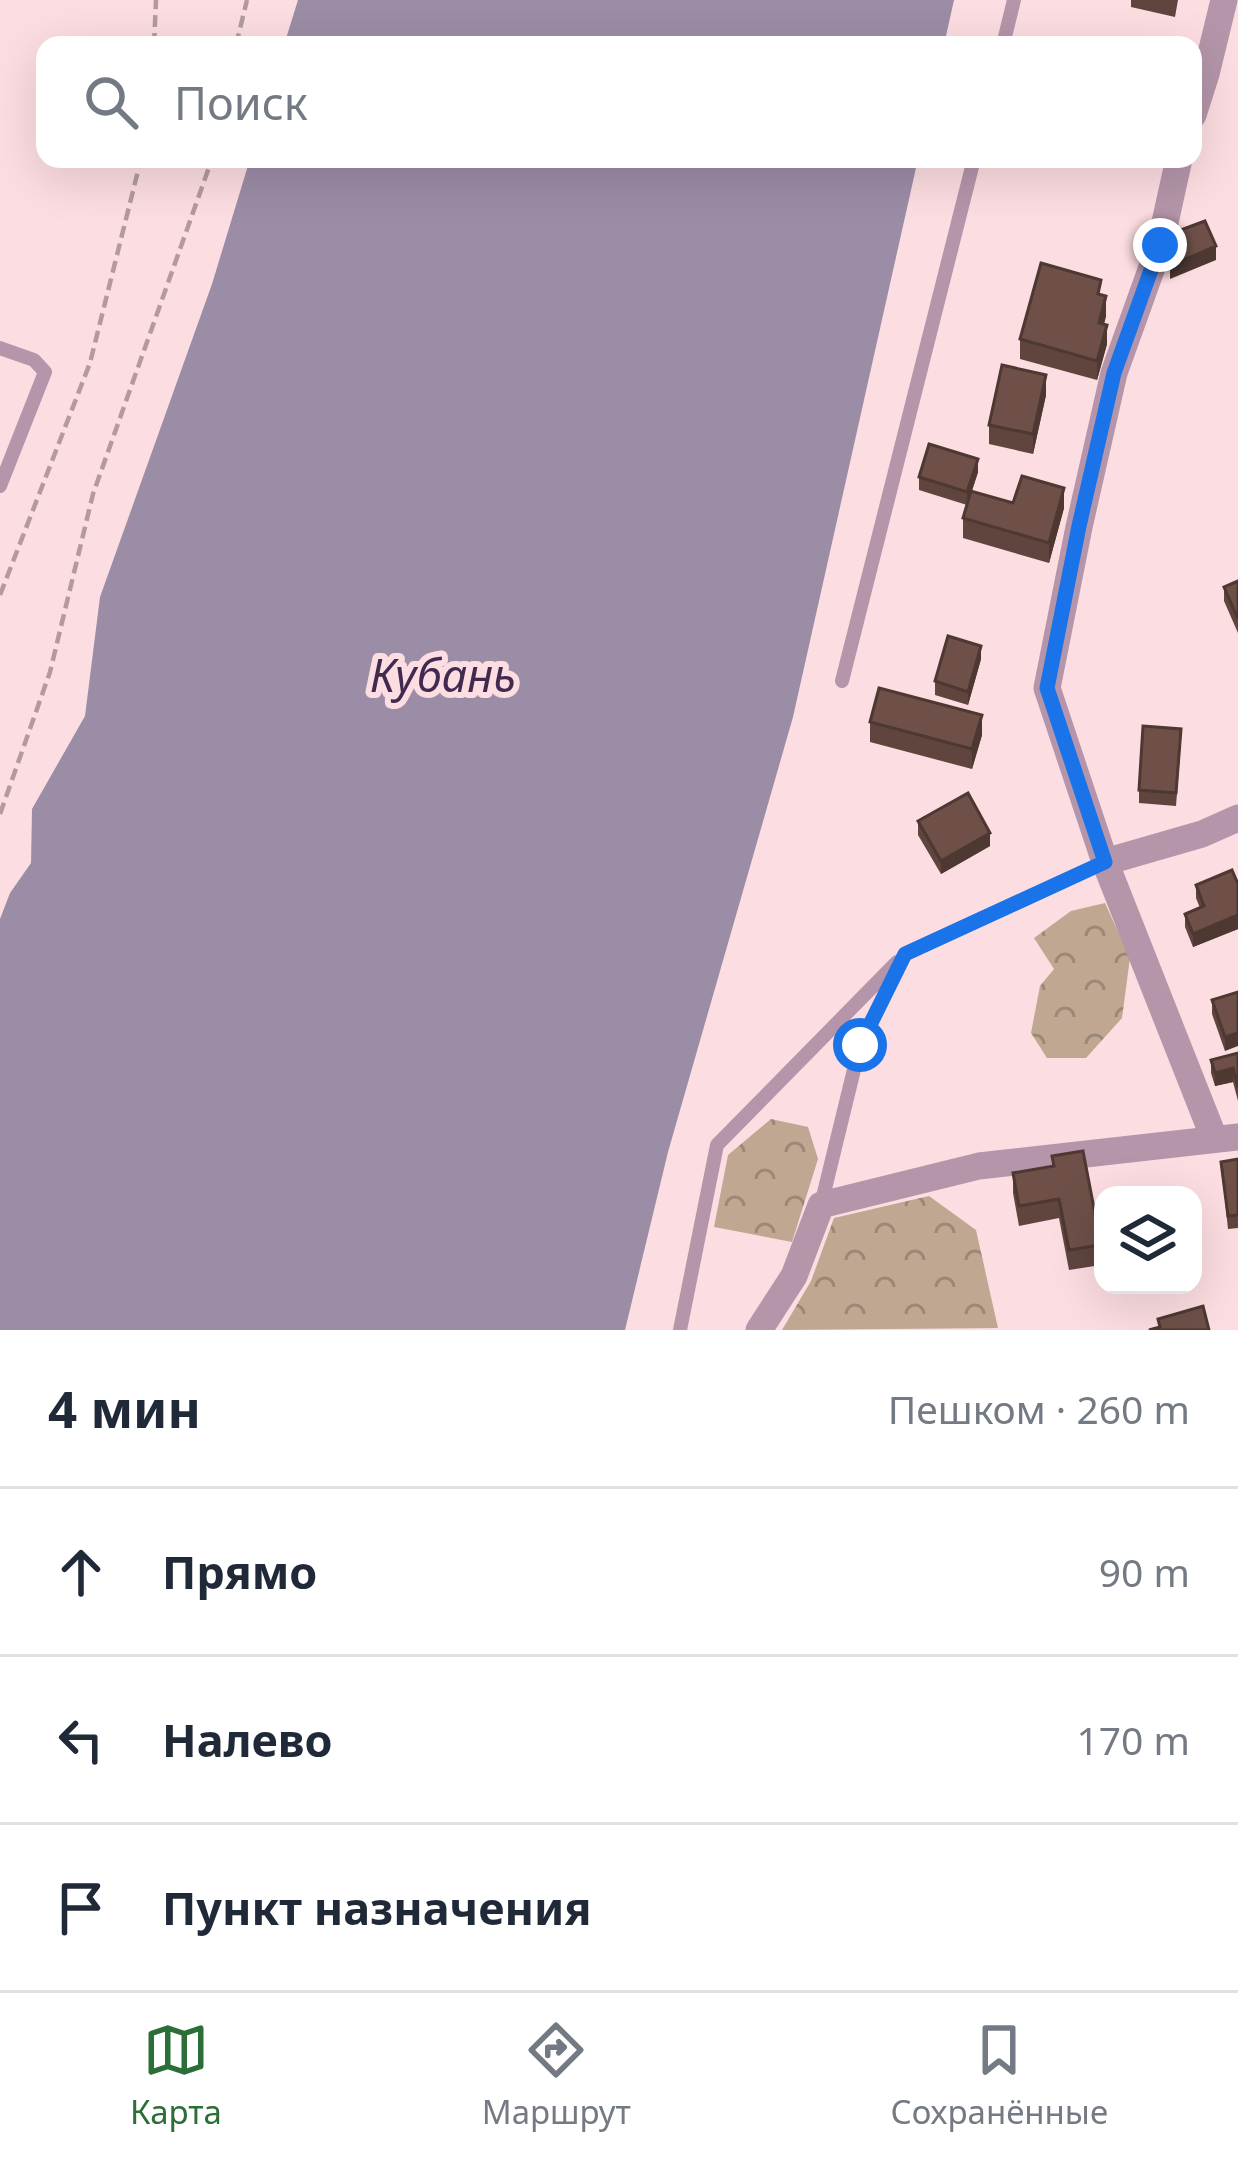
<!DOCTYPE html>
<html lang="ru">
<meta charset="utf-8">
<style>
body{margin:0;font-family:"Noto Sans",sans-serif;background:#f2f2f3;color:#1f2937}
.controls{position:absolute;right:36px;bottom:36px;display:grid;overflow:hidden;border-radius:24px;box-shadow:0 12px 48px #0002}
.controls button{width:108px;height:108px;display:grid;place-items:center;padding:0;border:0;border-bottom:3px solid #e0e1e3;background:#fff;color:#1f2937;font:60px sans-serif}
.stop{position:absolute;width:36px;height:36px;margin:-27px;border:9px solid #1a73e8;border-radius:50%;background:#fff}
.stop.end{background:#1a73e8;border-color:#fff;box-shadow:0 3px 12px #0008}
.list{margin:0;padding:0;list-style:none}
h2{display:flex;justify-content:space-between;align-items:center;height:156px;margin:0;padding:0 48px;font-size:51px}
h2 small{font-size:39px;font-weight:400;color:#747a83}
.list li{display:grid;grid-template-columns:78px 1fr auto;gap:36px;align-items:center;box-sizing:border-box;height:168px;padding:0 48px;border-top:3px solid #e0e1e3}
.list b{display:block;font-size:45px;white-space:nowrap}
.list em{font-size:39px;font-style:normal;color:#747a83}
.icon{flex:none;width:66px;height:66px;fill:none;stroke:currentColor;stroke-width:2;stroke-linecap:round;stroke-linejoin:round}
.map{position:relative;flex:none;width:1238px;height:1330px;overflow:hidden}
.search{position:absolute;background:#fff;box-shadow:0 12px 48px #0002;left:36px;right:36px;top:36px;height:132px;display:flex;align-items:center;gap:30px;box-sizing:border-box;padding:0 42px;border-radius:24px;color:#747a83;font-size:45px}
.sheet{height:660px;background:#fff}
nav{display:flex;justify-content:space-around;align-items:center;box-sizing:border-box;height:168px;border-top:3px solid #e0e1e3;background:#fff;font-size:33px;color:#747a83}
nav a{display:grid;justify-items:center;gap:6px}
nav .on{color:#2c6e38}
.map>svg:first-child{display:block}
.forest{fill:url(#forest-crowns)}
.water{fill:#9c8da7}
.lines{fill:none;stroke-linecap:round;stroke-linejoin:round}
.path{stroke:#b39a9e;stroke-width:4.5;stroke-dasharray:12 6;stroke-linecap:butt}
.lane{stroke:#b495a9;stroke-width:14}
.street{stroke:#b495a9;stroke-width:27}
.wall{fill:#5f453e}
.shaded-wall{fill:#4d3832}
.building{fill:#6e5048;stroke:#4d3832;stroke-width:3}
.route{stroke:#1a73e8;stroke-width:15}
.labels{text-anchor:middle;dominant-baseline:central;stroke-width:12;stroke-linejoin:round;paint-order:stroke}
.water-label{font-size:45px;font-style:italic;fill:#412950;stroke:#fcdde1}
</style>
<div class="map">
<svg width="1238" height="1330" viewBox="0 0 1238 1330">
<defs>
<pattern id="forest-crowns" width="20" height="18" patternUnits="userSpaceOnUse" patternTransform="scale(3)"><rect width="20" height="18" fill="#bfa791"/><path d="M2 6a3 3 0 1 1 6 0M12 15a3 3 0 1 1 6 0" fill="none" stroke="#9c8876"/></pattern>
</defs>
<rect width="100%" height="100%" fill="#fcdde1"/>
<!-- forest -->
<path class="forest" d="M1105,903L1130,958L1122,1018L1086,1058H1047L1031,1033L1040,986L1054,969L1034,938L1071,911Z
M771,1119L808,1127L818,1159L792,1242L714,1227L728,1155Z
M929,1196L976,1230L998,1328L782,1330L811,1281L834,1218Z"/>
<!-- water -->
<path class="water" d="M298,0H954L944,45H284Z
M250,159H918L793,717L668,1152L625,1330H0V919L10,893L31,863L32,809L85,716L100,597L212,284Z"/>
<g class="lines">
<!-- path -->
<path class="path" d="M154,45L156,0
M236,45L247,0
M0,595L90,363L141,159
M0,814L50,672L93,494L212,159"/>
<!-- lane -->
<path class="lane" d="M1003,45L1014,0
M0,348L34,360L45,372L0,486
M842,681L974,159
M821,1205L860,1045L905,954L1105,862
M680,1330L717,1145L897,962"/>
<!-- street -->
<path class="street" d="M1193,115L1206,74L1224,0
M1179,159L1160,245L1114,373L1079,527L1047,688L1105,862L1214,1138
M1105,862L1202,834L1238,818
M759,1330L794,1276L821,1205L979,1166L1238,1137"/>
</g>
<!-- wall -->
<path class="wall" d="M1131,0H1178L1175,17L1131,7Z
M1101,295L1106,316L1104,324L1107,344L1097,380L1020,359V339Z
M1046,395L1033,454L989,444V425Z
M978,472L972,491L1013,503L1064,508L1049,563L963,538V518L967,505L919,490V477Z
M1238,581V633L1224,601V587Z
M981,659L968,705L935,695V681Z
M870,722L982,735L972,769L870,742Z
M1181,742L1176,806L1139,803V790Z
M918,821L990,846L941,874L918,835Z
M1238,884V929L1193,947L1185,927V914L1200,908L1196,898V885Z
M1238,992L1225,1051L1212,1014V1000Z
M1238,1053V1101L1233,1082L1215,1086L1211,1073V1060Z
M1052,1156L1101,1245V1265L1069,1270L1059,1218L1019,1226L1013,1193V1173L1052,1166Z
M1238,1159V1228L1228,1229L1221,1162Z"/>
<!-- shaded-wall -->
<path class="shaded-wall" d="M1216,246V260L1170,279V266Z
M1106,296V316L1099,342V323Z
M1107,325V344L1097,380V361Z
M1046,375V395L1033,454V434Z
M978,459V472L967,505V492Z
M1064,488V508L1049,563V543Z
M981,646V659L968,705V692Z
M982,715V735L972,769V749Z
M990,833V846L941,874V861Z
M1238,915V929L1193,947V934Z
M1238,1033V1046L1225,1051V1037Z
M1233,1068V1082L1215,1086V1073Z"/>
<!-- building -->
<path class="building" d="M1205,221L1216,246L1170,266L1175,232Z
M1041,263L1101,280L1098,294L1106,296L1099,323L1107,325L1097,361L1020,339Z
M1002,365L1046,375L1033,434L989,425Z
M929,444L978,459L967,492L919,477Z
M1022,476L1064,488L1049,543L963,518L971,491L1013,503Z
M1238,581V619L1224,587Z
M948,636L981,646L968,692L935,681Z
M879,688L982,715L972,749L870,722Z
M1143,726L1181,729L1176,793L1139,790Z
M968,793L990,833L941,861L918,821Z
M1232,870L1238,884V915L1193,934L1185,914L1204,906L1196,885Z
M1238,992V1033L1225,1037L1212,1000Z
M1238,1053V1088L1233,1068L1215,1073L1211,1060Z
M1083,1151L1101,1245L1069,1250L1059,1199L1019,1206L1013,1173L1054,1166L1052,1156Z
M1238,1159V1215L1228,1216L1221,1162Z
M1203,1306L1209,1330H1149L1160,1327L1158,1319Z"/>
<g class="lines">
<!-- route -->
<path class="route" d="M860,1045L905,954L1105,862L1047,688L1079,526L1114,373L1160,245"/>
</g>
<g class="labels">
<!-- water labels -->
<g class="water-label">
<text x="443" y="674">Кубань</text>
</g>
</g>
</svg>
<div class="controls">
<button><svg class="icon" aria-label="layers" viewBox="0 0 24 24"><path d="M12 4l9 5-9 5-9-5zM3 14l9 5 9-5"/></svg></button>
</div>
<div class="stop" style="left:860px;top:1045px"></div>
<div class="stop end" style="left:1160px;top:245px"></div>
<div class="search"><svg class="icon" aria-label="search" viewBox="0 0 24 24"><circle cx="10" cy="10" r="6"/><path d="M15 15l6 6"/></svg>Поиск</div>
</div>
<section class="sheet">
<h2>4 мин<small>Пешком · 260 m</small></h2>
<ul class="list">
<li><svg class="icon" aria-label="ahead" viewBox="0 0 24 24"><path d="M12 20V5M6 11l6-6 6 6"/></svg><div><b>Прямо</b></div><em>90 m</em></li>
<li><svg class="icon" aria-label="left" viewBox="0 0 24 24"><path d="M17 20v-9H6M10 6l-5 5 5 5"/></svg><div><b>Налево</b></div><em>170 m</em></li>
<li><svg class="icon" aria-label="arrive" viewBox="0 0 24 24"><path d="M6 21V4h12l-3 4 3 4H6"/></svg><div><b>Пункт назначения</b></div></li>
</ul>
</section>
<nav>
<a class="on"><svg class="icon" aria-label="map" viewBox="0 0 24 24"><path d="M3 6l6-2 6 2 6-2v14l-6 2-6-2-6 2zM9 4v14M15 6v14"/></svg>Карта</a>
<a><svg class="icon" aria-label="directions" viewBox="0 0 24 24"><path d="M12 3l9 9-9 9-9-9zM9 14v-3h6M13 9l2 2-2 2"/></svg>Маршрут</a>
<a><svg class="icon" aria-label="saved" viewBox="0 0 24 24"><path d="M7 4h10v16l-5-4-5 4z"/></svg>Сохранённые</a>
</nav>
